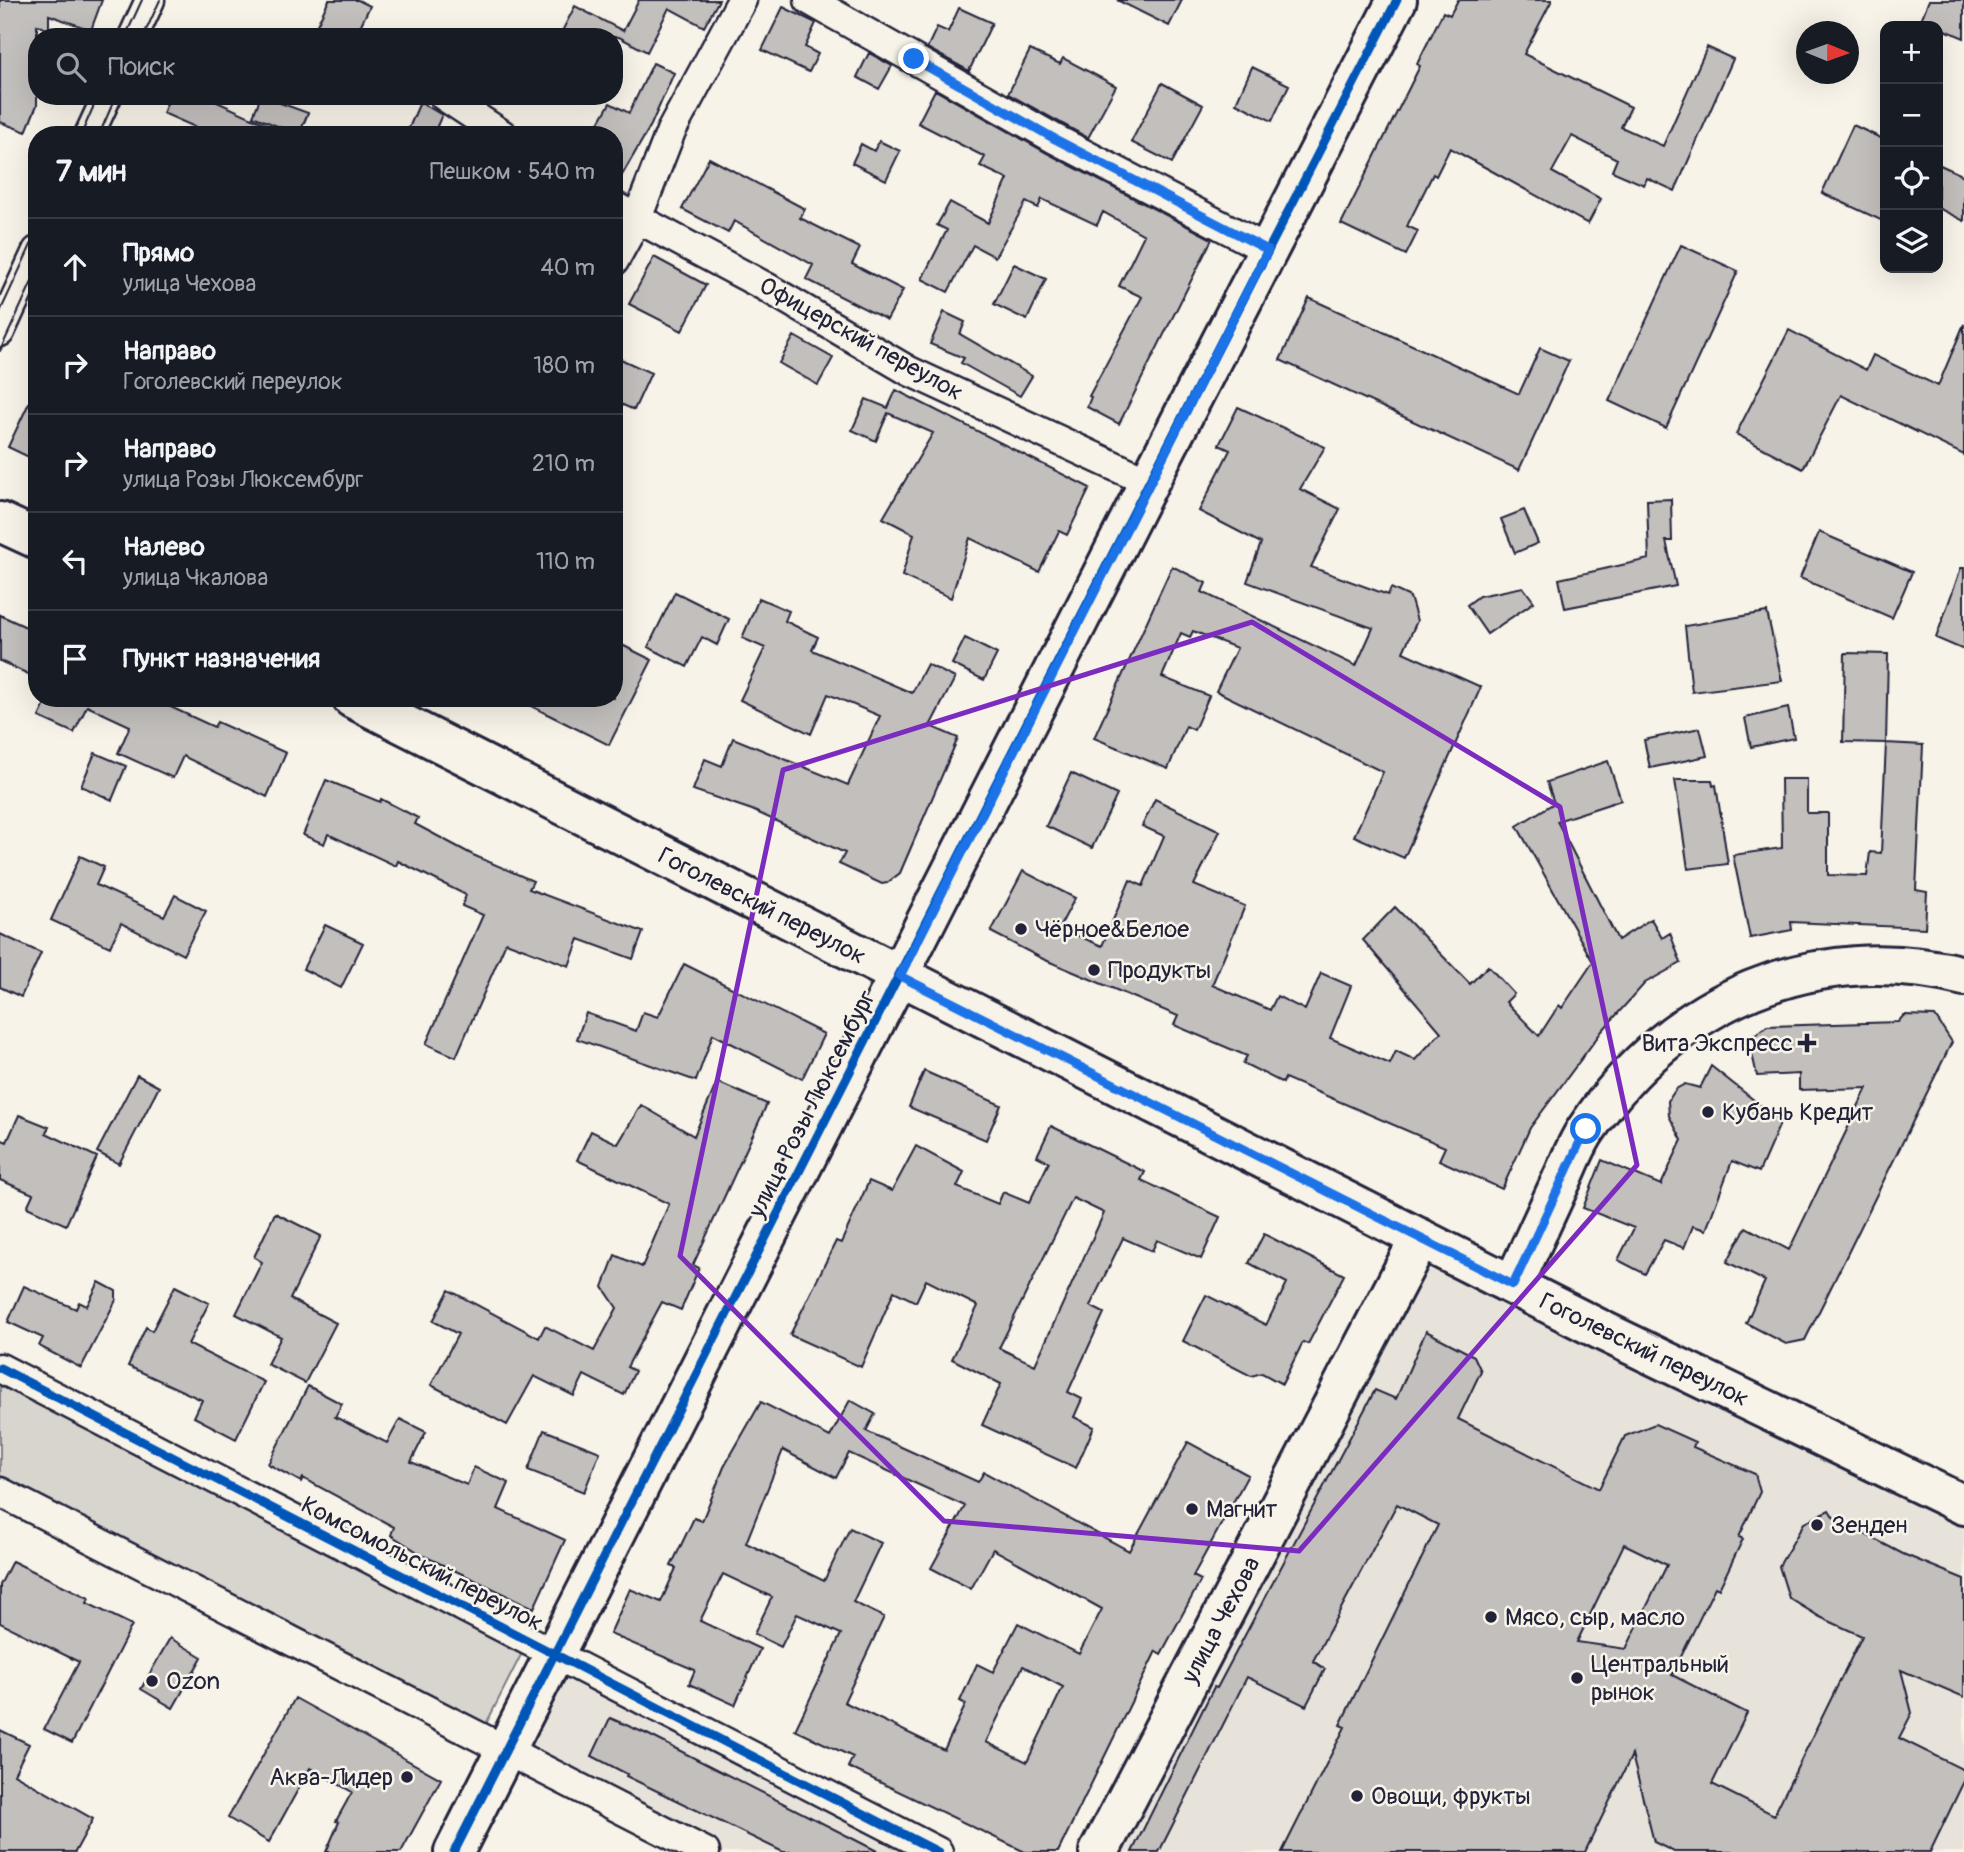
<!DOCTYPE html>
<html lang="ru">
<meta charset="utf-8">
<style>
body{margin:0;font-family:Pangolin,sans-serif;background:#20242c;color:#f1f3f6}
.controls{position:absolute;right:21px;top:21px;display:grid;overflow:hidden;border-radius:14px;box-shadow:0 7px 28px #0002}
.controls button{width:63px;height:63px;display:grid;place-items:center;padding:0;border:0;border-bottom:2px solid #363941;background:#171b24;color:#f1f3f6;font:35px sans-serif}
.compass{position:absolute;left:1796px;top:21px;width:63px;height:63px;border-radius:50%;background:#171b24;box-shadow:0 7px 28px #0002;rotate:91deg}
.stop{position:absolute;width:21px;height:21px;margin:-16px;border:5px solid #1a73e8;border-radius:50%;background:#fff}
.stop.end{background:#1a73e8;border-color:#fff;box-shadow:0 2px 7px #0008}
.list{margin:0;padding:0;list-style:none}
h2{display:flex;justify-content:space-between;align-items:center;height:91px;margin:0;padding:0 28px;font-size:30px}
h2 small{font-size:23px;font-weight:400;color:#9ea1a6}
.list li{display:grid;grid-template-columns:46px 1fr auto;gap:21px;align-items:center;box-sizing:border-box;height:98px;padding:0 28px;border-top:2px solid #363941}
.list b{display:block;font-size:26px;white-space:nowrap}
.list p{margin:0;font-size:23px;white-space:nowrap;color:#9ea1a6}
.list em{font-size:23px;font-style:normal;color:#9ea1a6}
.icon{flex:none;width:38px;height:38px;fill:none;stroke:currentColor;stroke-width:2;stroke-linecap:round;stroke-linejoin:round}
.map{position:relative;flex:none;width:1964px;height:1852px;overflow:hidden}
.search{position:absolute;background:#171b24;box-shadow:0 7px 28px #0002;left:28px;top:28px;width:595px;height:77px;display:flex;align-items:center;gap:18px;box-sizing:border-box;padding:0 24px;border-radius:28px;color:#9ea1a6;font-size:26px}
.panel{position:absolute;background:#171b24;box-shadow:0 7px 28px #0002;left:28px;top:126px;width:595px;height:581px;border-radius:28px}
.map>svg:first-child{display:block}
.built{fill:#e7e3db}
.green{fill:#d8d5cf;stroke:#7d7c85;stroke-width:2}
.building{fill:#c2bfbd;stroke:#22223b;stroke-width:2;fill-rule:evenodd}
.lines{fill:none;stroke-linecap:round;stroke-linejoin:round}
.street-casing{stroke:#22223b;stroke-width:33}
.secondary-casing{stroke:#22223b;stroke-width:44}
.street{stroke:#f7f3e8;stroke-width:28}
.secondary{stroke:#f7f3e8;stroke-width:38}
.tram{stroke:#22223b;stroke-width:2}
.cycleway-casing{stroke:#f7f3e8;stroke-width:13}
.cycleway{stroke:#0057b8;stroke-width:9}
.route{stroke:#1a73e8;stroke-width:9}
.marked{fill:none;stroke:#7b2cbf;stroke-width:5;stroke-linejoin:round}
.poi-dot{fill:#22223b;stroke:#f7f3e8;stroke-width:2.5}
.labels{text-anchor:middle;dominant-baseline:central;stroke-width:5;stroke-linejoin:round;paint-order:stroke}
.street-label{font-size:24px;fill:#22223b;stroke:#f7f3e8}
.poi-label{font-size:24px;fill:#22223b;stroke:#f7f3e8;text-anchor:start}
</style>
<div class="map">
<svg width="1964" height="1852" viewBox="0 0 1964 1852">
<rect width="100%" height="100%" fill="#f7f3e8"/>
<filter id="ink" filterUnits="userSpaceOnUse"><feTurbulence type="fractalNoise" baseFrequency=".0143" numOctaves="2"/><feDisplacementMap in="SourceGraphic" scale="14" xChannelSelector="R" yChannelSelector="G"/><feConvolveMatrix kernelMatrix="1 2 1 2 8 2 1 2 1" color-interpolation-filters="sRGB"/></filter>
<g filter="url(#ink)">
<!-- built -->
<path class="built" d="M1420,1238L1964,1505V1852H1099Z
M554,1654L938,1852H705L506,1750Z"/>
<!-- green -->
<path class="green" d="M0,1380L524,1649L484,1728L0,1479Z"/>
<!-- building -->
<path class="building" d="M0,0H102L91,30L49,15V30L37,25V105L26,132L0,122Z
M329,0H358L370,6L355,37H311Z
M639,0H719L704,27L669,8L647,52L619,37H559L575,6L623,31Z
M1117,0H1182L1169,26Z
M1458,0H1552L1524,54L1631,107L1621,127L1663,146L1707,47L1733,59L1675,191L1647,178L1644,185L1612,171L1617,159L1572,136L1552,172L1601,199L1588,224L1450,148L1436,176L1433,174L1407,226L1418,231L1406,255L1341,224L1420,66L1417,64L1443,12L1450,15Z
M1929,0H1964V38L1921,20Z
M783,7L816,23L805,47L818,54L809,72L762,50Z
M959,8L992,23L969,71L927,48L937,27L948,32Z
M1030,50L1060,64L1063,58L1116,86L1088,138L1008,94Z
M869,53L892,66L879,89L857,77Z
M653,63L674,73L651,125L614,189V135H592L610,103L629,113Z
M1252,67L1289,85L1272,121L1236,103Z
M1162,83L1203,105L1172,163L1131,142Z
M935,90L1047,153L1212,239L1119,424L1087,407L1091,397L1089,396L1142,297L1119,286L1144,235L1103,212L1097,225L1042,199L1038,208L1026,202L995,257L973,245L948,292L922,279L947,230L937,225L950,202L988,223L1008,179L980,166L985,157L918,123Z
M170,96H219L217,102L290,135H213L163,113Z
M261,96L308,113L299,135L253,116Z
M420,102L442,115L433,135H406Z
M1853,125L1885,140V222L1822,193Z
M879,141L900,151L886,180L852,163L861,144L874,151Z
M709,158L805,209L800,218L860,248L852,264L903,290L887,320L806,279L813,265L734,221L728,233L682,209Z
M1938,164L1964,176V221L1938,208Z
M1681,245L1738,271L1666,428L1609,401Z
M654,257L706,285L682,331L629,304Z
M1014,264L1046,279L1027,320L994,304Z
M1309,298L1519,394L1540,348L1569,361L1519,470L1280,360Z
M944,312L965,322L960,334L1032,376L1020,396L961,363L964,358L930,344Z
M1964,324V455L1841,395L1803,469L1736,434L1789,330L1866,370L1873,355L1938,386Z
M794,336L833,358L818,385L779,363Z
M614,356L651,373L634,410L614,401Z
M37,386V461L8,447Z
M896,390L1090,488L1067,535L1059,531L1039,572L970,538L951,598L902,576L914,534L883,518L933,433L888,413L876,441L852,430L866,399L888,408Z
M1238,407L1325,447L1300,489L1340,509L1311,567L1388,595L1391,588L1410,597L1417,621L1403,652L1481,687L1404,858L1354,836L1383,772L1216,691L1237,648L1193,631L1190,637L1181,633L1162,677L1209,696L1194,730L1186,726L1168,769L1094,738L1172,566L1206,583L1202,592L1356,666L1373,628L1247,582L1261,543L1199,511L1230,450L1219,445Z
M1671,499L1672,541H1666L1676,586L1565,608L1559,579L1649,559L1647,500Z
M1524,510L1538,543L1515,553L1501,519Z
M1819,532L1912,572L1892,618L1800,578Z
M1961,568H1964V650L1936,638Z
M1523,587L1534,602L1487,634L1467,605L1479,596Z
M675,592L729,619L717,645L702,637L687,667L648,647Z
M759,598L789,611L785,621L818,637L812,650L912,693L927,664L955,678L930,726L958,738L900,873L887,883L882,884L839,864L845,853L752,810L693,790L705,759L722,766L733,738L848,785L880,716L828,694L811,734L740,700L765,648L742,638Z
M1767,612L1782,681L1692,692L1685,626Z
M0,615L37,632V678L0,661Z
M965,638L997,654L984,680L952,664Z
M614,641L652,660L609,745L515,698H614Z
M1845,653L1888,654L1886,743L1843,742Z
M48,698H167L164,704L214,727L217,722L286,753L267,797L183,756L173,778L118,753L130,726L87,706L74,733L39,717Z
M1788,708L1794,738L1751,747L1745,718Z
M1700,728L1707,756L1650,768L1644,740Z
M1886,743L1923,745L1916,890L1927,892L1925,928L1791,922L1792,930L1750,938L1733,855L1782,848L1781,779H1807V813H1828V875L1867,876L1870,852L1881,853Z
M95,753L126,766L112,800L81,786Z
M1608,761L1621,800L1557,821L1618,940L1651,919L1662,938L1670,933L1681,963L1645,983L1602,1031L1530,1128L1502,1189L1439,1160L1445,1147L1285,1078L1283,1083L1243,1063L1247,1056L1174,1025L1178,1016L1043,959L991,932L1023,871L1075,898L1059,928L1102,946L1130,880L1143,886L1164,836L1142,826L1155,799L1220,831L1194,885L1245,906L1212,985L1270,1010L1277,996L1305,1010L1321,973L1351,986L1330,1038L1390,1064L1396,1051L1415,1060L1441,1032L1363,940L1395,907L1470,984L1488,966L1514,994L1506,1002L1539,1036L1559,1005L1562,1008L1593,962L1517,826L1554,803L1547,782Z
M1071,773L1117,795L1092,848L1046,826Z
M326,780L380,802L381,799L418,818L415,824L473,855L533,881L529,889L643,932L633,959L579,939L569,966L506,942L456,1057L426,1044L483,915L462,906L466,895L398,861L396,866L328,834L324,844L303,835Z
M1675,780H1712L1713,786L1716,785L1728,864L1688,869Z
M80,856L104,867L96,885L164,916L175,895L206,911L183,955L121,923L110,947L51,920Z
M325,925L363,943L341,988L303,969Z
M0,934L41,953L21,997L0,987Z
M684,964L824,1034L802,1079L713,1034L696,1081L577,1039L586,1013L636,1031L643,1012L658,1017Z
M1904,1015L1935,1016L1952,1042L1805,1340L1786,1344L1746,1323L1765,1281L1727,1262L1746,1227L1789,1250L1867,1088L1799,1090V1074L1757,1076L1751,1049L1754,1036L1767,1026L1898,1022Z
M1711,1066L1779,1120V1126L1759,1172L1732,1161L1706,1230L1693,1226L1684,1248L1664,1240L1645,1274L1618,1260L1634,1228L1583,1208L1602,1160L1661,1185L1682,1140L1669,1116L1668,1101L1676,1089L1685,1084L1700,1088Z
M924,1071L1001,1105L986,1140L909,1107Z
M137,1075L159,1087L119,1164L97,1152Z
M717,1082L767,1104L693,1265L699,1268L681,1310L662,1302L627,1367L635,1371L624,1395L584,1375L574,1396L534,1376L507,1425L431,1385L458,1334L433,1321L449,1290L539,1338L545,1326L594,1351L617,1308L603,1287L615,1255L642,1267L669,1204L577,1160L591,1131L618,1144L641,1105L694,1136Z
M19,1115L49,1127L46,1133L97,1157L66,1225L27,1207L33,1194L0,1180V1139L7,1142Z
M1051,1126L1145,1172L1141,1180L1220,1217L1201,1259L1157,1240L1152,1251L1123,1238L1090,1306L1104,1313L1068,1392L1082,1399L1074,1417L1094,1427L1076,1468L982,1425L1001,1384L952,1359L978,1306L926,1280L916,1302L894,1291L861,1367L790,1335L836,1241L841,1243L869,1181L892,1191L916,1146L964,1172L957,1187L998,1204L1003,1192L1029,1203L1049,1162L1037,1156ZM1073,1198L1104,1213L1035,1365L999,1348Z
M275,1213L321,1236L290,1299L336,1323L305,1383L267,1364L281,1337L236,1314L262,1262L254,1257Z
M1264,1234L1344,1275L1308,1344L1303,1342L1282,1384L1262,1373L1251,1376L1183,1341L1206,1295L1266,1325L1287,1283L1249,1263Z
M99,1282L116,1291V1300L81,1368L39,1346L43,1338L8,1322L24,1286L76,1309L79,1302L87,1306Z
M175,1286L209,1303L188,1344L264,1382L236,1439L194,1417L202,1400L128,1366L146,1327L152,1331Z
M1426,1331L1474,1356L1481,1371L1458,1419L1599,1489L1625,1436L1655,1424L1695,1442L1693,1447L1755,1474L1760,1492L1739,1537L1743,1539L1719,1589L1715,1587L1672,1675L1747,1713L1712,1784L1774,1815L1862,1636L1820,1617L1789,1598L1779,1566L1804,1523L1829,1510L1834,1518L1903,1554L1964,1579V1697L1901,1670L1912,1713L1899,1738L1964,1770V1781L1930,1852H1674L1654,1842L1632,1755L1585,1852H1282L1345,1727L1340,1725L1438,1525L1397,1504L1313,1661L1325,1669L1306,1706L1247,1677L1159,1852H1132L1214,1687L1217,1688L1375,1390L1396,1399ZM1624,1544L1667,1565L1626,1649L1577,1642Z
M308,1386L342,1404L335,1417L387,1443L400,1419L426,1432L411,1462L467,1485L474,1467L509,1483L498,1509L565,1540L534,1608L424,1556L391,1535L394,1527L303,1478L301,1482L268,1464Z
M850,1400L875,1414L866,1431L978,1482L984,1472L1129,1551L1188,1442L1248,1475L1193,1576L1201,1580L1161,1654L1156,1651L1058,1852H1025L848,1767L853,1757L795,1730L841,1634L797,1614L781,1647L754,1634L772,1597L723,1574L700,1621L760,1649L735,1705L689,1684L695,1670L610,1634L630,1589L661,1602L676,1568L671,1566L694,1518L702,1521L724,1467L761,1402L830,1437ZM783,1450L836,1478L849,1453L965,1506L931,1568L971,1589L993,1549L1102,1609L1079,1654L1018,1623L993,1672L977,1664L960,1701L966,1704L944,1750L844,1702L884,1617L853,1602L881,1543L850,1528L824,1581L746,1543ZM1023,1666L1063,1687L1027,1762L986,1742Z
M544,1430L600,1452L584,1492L528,1470Z
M12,1561L89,1598L87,1603L132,1625L72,1743L44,1729L79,1662L0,1623V1585Z
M170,1638L202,1657L173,1708L141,1689Z
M295,1698L441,1779L401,1852H326L339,1822L336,1821L352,1792L310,1768L269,1842L228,1818Z
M610,1718L647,1734L879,1852H783L626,1776L627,1774L592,1756Z
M0,1730L29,1744L14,1774L93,1819L75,1852H0Z"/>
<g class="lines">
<defs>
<path id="street" d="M809,0L1055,139L1268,250
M133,37L150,0
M444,96L503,135
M89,135L107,96
M614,206L766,287L909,371L1149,482
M614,261L636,221L671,131L742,0
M0,332L37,251
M0,1368L938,1852
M0,1492L705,1852"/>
<path id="secondary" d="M0,522L37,539
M352,698L1605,1332L1964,1505
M1513,1285C1529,1250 1546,1214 1562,1179C1570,1162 1577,1142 1588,1127C1673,1000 1814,939 1964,976
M454,1852L1149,482L1397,0
M1099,1852L1420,1238"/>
</defs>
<!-- street casing -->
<use href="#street" class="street-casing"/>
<!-- secondary casing -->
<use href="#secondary" class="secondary-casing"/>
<!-- street -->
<use href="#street" class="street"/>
<!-- secondary -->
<use href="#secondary" class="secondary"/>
<!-- tram -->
<path class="tram" d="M125,37L142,0
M143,37L160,0
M81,135L98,96
M99,135L116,96
M0,312L37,232
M0,351L37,271"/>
<defs>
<path id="cycleway" d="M0,1368L938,1852
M454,1852L1149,482L1397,0"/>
</defs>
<!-- cycleway casing -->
<use href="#cycleway" class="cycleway-casing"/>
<!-- cycleway -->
<use href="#cycleway" class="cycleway"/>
</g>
</g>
<g class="lines" filter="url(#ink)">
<!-- route -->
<path class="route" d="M914,59L1055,139L1268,250L900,976L1513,1285L1586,1129"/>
</g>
<!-- marked area -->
<path class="marked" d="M1252,622L1560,807L1637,1165L1299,1551L944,1521L680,1256L783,770Z"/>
<!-- markers -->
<g class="poi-dot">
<circle cx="1021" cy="929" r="7"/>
<circle cx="1094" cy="970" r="7"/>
<path d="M1803.5 1032.5h7v7h7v7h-7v7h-7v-7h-7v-7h7z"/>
<circle cx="1708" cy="1112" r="7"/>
<circle cx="1192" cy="1509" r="7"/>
<circle cx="1817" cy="1525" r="7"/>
<circle cx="1491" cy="1617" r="7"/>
<circle cx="1577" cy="1678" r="7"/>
<circle cx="152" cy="1681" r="7"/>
<circle cx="407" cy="1777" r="7"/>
<circle cx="1357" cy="1796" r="7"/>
</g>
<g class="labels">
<!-- street labels -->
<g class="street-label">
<text transform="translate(861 339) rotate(29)">Офицерский переулок</text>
<text transform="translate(762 906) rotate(27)">Гоголевский переулок</text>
<text transform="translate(812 1104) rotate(-63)">улица Розы Люксембург</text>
<text transform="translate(1644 1350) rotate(26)">Гоголевский переулок</text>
<text transform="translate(422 1564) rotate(27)">Комсомольский переулок</text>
<text transform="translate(1221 1620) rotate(-62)">улица Чехова</text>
</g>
<!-- poi labels -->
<g class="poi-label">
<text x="1035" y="929">Чёрное&amp;Белое</text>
<text x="1108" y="970">Продукты</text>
<text x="1793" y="1043" text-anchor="end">Вита Экспресс</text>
<text x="1722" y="1112">Кубань Кредит</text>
<text x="1206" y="1509">Магнит</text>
<text x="1831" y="1525">Зенден</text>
<text x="1505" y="1617">Мясо, сыр, масло</text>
<text x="1591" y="1664">Центральный<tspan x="1591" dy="28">рынок</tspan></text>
<text x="166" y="1681">Ozon</text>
<text x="393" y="1777" text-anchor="end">Аква-Лидер</text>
<text x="1371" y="1796">Овощи, фрукты</text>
</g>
</g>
</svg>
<div class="controls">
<button>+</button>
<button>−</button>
<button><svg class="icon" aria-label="locate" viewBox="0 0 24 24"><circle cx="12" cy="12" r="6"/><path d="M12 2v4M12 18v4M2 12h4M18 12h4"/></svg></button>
<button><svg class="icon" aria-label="layers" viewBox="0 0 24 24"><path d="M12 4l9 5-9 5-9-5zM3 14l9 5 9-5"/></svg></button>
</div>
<svg class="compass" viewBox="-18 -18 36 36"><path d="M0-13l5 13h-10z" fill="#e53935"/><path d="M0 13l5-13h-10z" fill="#9ea1a6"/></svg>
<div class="stop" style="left:1586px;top:1129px"></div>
<div class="stop end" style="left:914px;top:59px"></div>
<div class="search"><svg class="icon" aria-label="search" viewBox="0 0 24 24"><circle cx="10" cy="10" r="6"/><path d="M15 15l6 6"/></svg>Поиск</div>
<section class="panel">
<h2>7 мин<small>Пешком · 540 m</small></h2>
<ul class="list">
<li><svg class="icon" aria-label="ahead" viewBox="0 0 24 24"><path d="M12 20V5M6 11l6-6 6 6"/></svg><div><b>Прямо</b><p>улица Чехова</p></div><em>40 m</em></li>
<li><svg class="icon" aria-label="right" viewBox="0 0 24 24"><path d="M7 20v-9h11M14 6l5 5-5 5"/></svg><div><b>Направо</b><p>Гоголевский переулок</p></div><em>180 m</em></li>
<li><svg class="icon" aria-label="right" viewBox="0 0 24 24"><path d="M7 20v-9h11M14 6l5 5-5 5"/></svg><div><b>Направо</b><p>улица Розы Люксембург</p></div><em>210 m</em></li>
<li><svg class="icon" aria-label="left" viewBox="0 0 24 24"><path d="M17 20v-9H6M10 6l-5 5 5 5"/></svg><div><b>Налево</b><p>улица Чкалова</p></div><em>110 m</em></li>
<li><svg class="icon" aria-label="arrive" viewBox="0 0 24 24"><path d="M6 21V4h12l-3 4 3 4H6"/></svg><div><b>Пункт назначения</b></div></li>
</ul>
</section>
</div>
